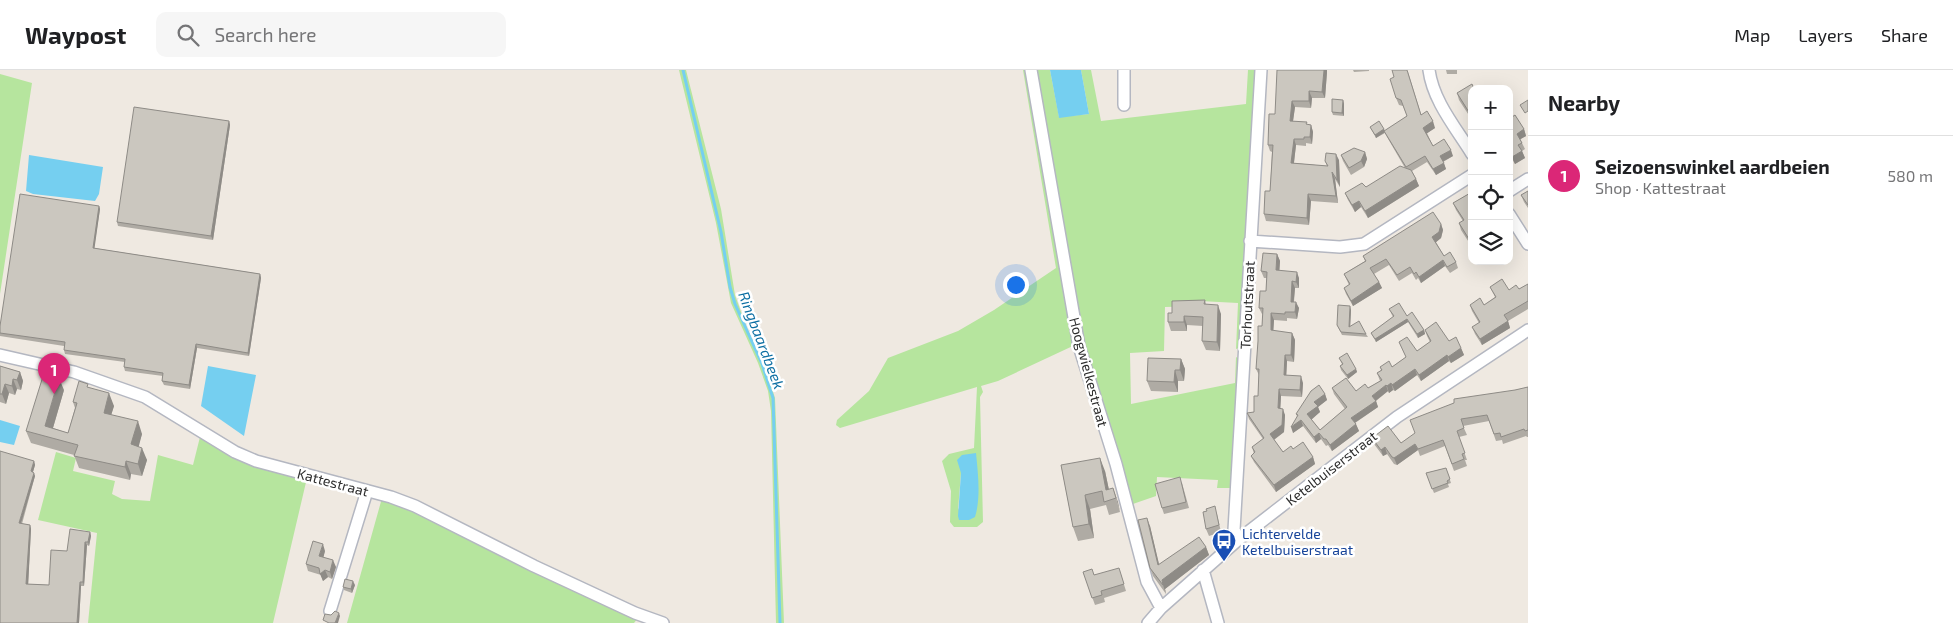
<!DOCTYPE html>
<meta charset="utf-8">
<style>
body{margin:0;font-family:"Exo 2",sans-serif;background:#f6f6f6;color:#202124}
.controls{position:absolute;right:15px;top:15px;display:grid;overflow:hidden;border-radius:10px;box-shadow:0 5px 20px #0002}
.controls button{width:45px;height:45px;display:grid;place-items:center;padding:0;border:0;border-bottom:1px solid #e0e0e0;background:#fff;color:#202124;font:25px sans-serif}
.you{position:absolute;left:1015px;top:214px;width:18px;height:18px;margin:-12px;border:4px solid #fff;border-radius:50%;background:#1a73e8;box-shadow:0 0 0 8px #1a73e833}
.badge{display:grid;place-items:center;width:32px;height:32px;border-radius:50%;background:#db2777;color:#fff;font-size:16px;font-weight:700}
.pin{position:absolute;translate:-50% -41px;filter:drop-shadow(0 1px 2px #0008)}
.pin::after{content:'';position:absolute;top:26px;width:18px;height:15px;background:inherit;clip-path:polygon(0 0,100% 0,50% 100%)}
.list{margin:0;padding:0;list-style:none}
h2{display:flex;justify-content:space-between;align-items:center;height:65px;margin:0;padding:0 20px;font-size:21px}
h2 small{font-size:16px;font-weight:400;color:#757577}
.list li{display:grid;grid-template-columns:32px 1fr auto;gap:15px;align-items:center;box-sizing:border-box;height:80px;padding:0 20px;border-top:1px solid #e0e0e0}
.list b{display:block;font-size:19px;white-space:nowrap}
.list p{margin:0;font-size:16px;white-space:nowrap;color:#757577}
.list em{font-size:16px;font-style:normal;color:#757577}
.icon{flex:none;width:28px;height:28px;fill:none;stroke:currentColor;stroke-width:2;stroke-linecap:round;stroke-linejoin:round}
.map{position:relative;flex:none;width:1528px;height:553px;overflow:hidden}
header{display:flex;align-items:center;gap:30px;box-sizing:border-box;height:70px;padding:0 25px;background:#fff;border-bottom:1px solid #e0e0e0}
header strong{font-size:24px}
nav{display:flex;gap:28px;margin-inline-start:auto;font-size:18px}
.search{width:350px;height:45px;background:#f6f6f6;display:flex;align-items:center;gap:12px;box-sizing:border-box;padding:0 18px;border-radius:10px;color:#757577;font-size:19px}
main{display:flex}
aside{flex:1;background:#fff}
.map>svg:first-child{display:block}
.green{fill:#b6e59e;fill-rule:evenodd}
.water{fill:#75cff0}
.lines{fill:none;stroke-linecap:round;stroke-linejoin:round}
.stream{stroke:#75cff0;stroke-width:3}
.minor-casing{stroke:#b4b7c1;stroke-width:14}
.minor{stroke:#fff;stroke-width:11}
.wall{fill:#afaba4}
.shaded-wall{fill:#8e8b86}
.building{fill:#cbc7bf;stroke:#8e8b86}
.labels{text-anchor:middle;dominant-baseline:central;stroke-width:5;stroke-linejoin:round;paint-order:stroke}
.street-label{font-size:14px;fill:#2e2e2e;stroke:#fff}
.transit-label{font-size:14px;fill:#164399;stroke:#fff;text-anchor:start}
.water-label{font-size:15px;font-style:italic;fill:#0d6fa3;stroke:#fff}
</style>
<header>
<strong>Waypost</strong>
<div class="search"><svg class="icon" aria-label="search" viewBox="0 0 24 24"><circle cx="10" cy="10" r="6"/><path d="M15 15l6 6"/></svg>Search here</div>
<nav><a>Map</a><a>Layers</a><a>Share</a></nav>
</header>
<main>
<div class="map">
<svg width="1528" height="553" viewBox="0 0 1528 553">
<rect width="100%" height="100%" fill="#efe9e1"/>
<!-- green -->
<path class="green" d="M679,0H686L721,139L735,225L749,264L765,297L775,328L784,553H776L771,341L768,321L758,293L731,233L716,153Z
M1023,0H1028L1075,275L998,311L981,316L983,322L980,327L983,452L977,457H954L950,452L951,421L942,391L949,384L974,378L977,317L840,358L836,355L837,350L869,321L888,288L958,261L994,240L1056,198ZM977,393V403L958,440L961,403Z
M1035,0H1050L1059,47L1089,44L1081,0H1091L1101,51L1246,34L1248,0H1257L1239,278L1236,279L1238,233L1200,231L1199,236L1165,237L1164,281L1130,283L1131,334L1235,313L1236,287L1239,289L1232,418H1217L1218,410L1157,407L1156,426L1130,435L1085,287Z
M0,4L32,13L0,224Z
M200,367L307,408L273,553H88L97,463L38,450L56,382L76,388L73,401L115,411L112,424L122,429L150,431L158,385L193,395Z
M382,428L394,432L638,548L634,553H347Z"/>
<!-- water -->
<path class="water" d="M1050,0H1081L1089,44L1059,48Z
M29,85L103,97L99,124L95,131L33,124L26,121Z
M208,296L256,305L244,366L201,336Z
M0,350L20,356L14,375L0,372Z
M976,383C978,403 981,428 975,447L969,450H959L958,446L961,403L957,390L962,385Z"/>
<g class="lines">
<!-- stream -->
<path class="stream" d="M683,0L721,162L730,217L735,234L762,294L773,328L780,553"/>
<defs>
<path id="minor" d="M1031,0L1079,276L1116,394L1147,512L1161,538
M1124,0V35
M1429,0C1433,31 1456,58 1472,84
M1509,121L1528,109
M1509,144L1528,174
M1250,171L1340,177L1364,174L1472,105
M0,285L74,302L145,327L235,382L256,391L391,427L415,436L534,496L635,543L663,553
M1239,469L1234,460L1261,0
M1203,500L1218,553
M330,541L367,421
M1148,553L1161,538L1239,469L1397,347L1528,260"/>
</defs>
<!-- minor casing -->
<use href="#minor" class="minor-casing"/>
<!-- minor -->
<use href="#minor" class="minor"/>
</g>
<!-- wall -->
<path class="wall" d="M1353,0H1369V1L1354,2Z
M1446,0H1457V4H1447Z
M1327,2L1325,28H1312L1311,38L1295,37L1293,51L1311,55L1313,62L1312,74L1306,73V76L1296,75L1294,93L1327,96L1325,91L1339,90L1340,117L1335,109L1338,133L1311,131L1309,155L1266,151L1264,144L1270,121L1272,82L1270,81L1268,75L1275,44Z
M1408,2L1421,44L1435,58L1427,63L1433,76L1453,86L1443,92L1446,99L1436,105L1427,92L1412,101L1416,109L1419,116L1368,148L1361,137L1355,142L1348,130L1345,123L1366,117L1405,98L1387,67L1385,63L1376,68L1370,57L1384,59L1385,61L1407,46L1403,36L1399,35L1396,28Z
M1472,19V50L1459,30L1457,23Z
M1343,30L1344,34V46L1333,45L1332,42Z
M1509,49L1524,59L1526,66L1520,69L1525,79L1522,81L1525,88L1515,94L1511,87L1509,88Z
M229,51L230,55L213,170L118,156L117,152Z
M1365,82L1367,89L1364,97L1351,105L1343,91L1341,85Z
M1528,121V138L1524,132L1521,125Z
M1472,122V177L1461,160L1459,153L1463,151L1456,140L1453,133Z
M99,136L100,139L94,178L260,204L261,208L249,286L197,278L190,319L164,315L162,311L163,306L125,301L124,297L125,292L65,284L64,280V276L0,266V256Z
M1441,154L1443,160L1441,168L1436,172L1444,186L1456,192L1458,198L1450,203L1445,196L1421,213L1418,208L1416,210L1412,203L1399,211L1389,195L1374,204L1379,212L1382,218L1353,236L1346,224L1344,218L1349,215L1344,204L1365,191L1363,186Z
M1277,184L1280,191L1279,201L1299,208V218H1295L1294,232L1299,238L1297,249L1287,248V251L1274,250L1273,261L1292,263L1295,270L1294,292L1287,291L1286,305L1303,313L1302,327L1281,326L1280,339L1285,345L1284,362L1274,370L1283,382L1293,379L1313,387L1315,394L1276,422L1254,392L1251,386L1254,384L1252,377L1263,369L1249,349L1247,343L1254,342L1258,326L1259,305L1256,299L1262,256L1263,244H1262L1259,238L1266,221L1267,208H1264L1261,201Z
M1528,214V239L1508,251L1510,258L1482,275L1475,264L1472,257L1479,253L1472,241L1470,235H1484L1495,227L1490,217L1509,220L1519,219Z
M1205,230L1206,234L1221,244L1220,281L1206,280L1202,271L1203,256L1187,255V261H1171L1168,252L1172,243Z
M1389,239L1407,246L1424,260L1425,264L1418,268L1408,252L1376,272L1371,263L1393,247Z
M1351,240L1350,256L1366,264L1368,267L1342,265L1337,255Z
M1425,260L1449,271L1461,278L1464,285L1451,293L1449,291L1421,311L1417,305L1395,321L1393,320L1389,323L1388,321L1376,331L1378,337L1355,353L1359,361L1332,381L1328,375L1326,376L1321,369L1316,373L1303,356L1293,363L1297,346L1296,344L1325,324L1327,330L1318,337L1320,342L1311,349L1320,360L1345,339L1334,324L1332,318L1356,321L1368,318L1380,311L1377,303L1381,300L1380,297H1392L1406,287L1399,272L1417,281L1430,272L1427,266Z
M1339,288L1356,299L1357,302L1348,309L1341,300L1340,296L1342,294Z
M1181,289L1185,299L1184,311H1178V322L1151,321L1147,311Z
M0,296L20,302L23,311L21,320L17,319L15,325L9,323L6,334L0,332Z
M1528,317V367H1527L1526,366L1503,374L1502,370L1496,371L1489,351L1463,356L1467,365L1459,367L1467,390H1465L1467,396L1454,401L1445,376L1420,386L1418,380L1397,395L1394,394L1387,384L1383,386L1374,374L1372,368L1401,373L1515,320Z
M89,318L114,336L111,345L142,364L138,376L147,390L142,406L131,404L130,410L79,398L74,385L31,373L26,361L64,320L53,358L68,363L75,338L73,332Z
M34,391L35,395L33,402L35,406L22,454L30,455L31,459L28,514L49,515L67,481L90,462L91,466L89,476L87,475L84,516H81L79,553H0Z
M1061,395L1105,401L1109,420L1113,418L1120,442L1109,445L1106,435L1090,439L1094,468L1078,471L1073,457Z
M1446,398L1451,413L1448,414L1449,417L1434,423L1426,403Z
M1182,413L1189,438L1164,444L1162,438Z
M1217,444L1221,462L1209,466L1206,459Z
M1150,456L1159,494L1206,477L1209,485L1165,519L1166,524L1153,506L1150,498Z
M325,481L323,487L336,497L332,509L328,507L323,511L321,505L308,501L306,494Z
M1083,502L1095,505H1121L1126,521L1104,528L1105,532L1095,535Z
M355,515L352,523L344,520L343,517Z"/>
<!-- shaded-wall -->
<path class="shaded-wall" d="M1324,0H1327V2L1325,28L1322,22Z
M1309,21L1312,28L1311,38L1309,31Z
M1343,30L1344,34V46L1342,43Z
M1292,31L1295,37L1292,58L1290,51Z
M229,51L230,55L213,170L211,166Z
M1433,51L1435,58L1426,64L1423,58Z
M1311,55L1313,62L1312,74L1310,67Z
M1384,59L1385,62L1376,68L1375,65Z
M1524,59L1526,66L1519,70L1517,64Z
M1294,69L1296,75L1293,100L1291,93Z
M1451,80L1453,86L1442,92L1440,86Z
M1522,81L1525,88L1515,94L1512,87Z
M1365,82L1367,89L1364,97L1361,91Z
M1336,84L1339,90L1340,117L1337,110Z
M1444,93L1446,99L1436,105L1433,99Z
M1332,102L1335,109L1338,133L1336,126Z
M1416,109L1419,116L1368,148L1365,141Z
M1308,124L1311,131L1309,155L1307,148Z
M1359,131L1361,137L1355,142L1352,135Z
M99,136L100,139L94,182L93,178Z
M1441,154L1443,160L1441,168L1435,173L1432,167Z
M1277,184L1280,191L1279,207L1276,200Z
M1443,190L1445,196L1421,213L1419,207Z
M1297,202L1299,208V218L1296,212Z
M260,204L261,208L249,286L248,283Z
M1292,211L1295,218L1293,238L1291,232Z
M1379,212L1382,218L1353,236L1351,231Z
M1296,232L1299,238L1297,249L1295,242Z
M1218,235L1221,244L1220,281L1217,272Z
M1350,236L1351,240L1350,261L1349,257Z
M1271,243L1274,250L1273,267L1271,260Z
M1184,246L1187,255V261L1184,252Z
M1407,249L1408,252L1376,272L1375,269Z
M1508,251L1510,258L1482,275L1480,269Z
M1424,260L1425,264L1418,268L1417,264Z
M1292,263L1295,270L1294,292L1291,285Z
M196,274L197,278L190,319L189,315Z
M1461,278L1464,285L1451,293L1448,287Z
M1285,285L1287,291L1286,312L1284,305Z
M1447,285L1449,291L1421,311L1419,305Z
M1181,289L1185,299L1184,311L1180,300Z
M1356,299L1357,302L1348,309L1347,305Z
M1415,299L1417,305L1395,321L1392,315Z
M1175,300L1178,311V322L1174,312Z
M20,302L23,311L21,320L17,310Z
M1301,306L1303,313L1302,327L1300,320Z
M59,308L64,320L50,368L45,356Z
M13,309L17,319L15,325L12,316Z
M1391,313L1393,320L1389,323L1387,316Z
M5,314L9,323L6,334L2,324Z
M1386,315L1388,321L1374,332L1372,326Z
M1279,319L1281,326L1280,345L1278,338Z
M109,323L114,336L108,355L104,343Z
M1325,324L1327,330L1318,337L1320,342L1310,351L1307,344L1314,332Z
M1376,331L1378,337L1353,354L1351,348Z
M1283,339L1285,345L1284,362L1272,371L1270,364Z
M1301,350L1303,356L1293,363L1291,357Z
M138,351L142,364L136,387L131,374Z
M1356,354L1359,361L1332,381L1330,375Z
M1319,363L1321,369L1316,373L1314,367Z
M1415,374L1418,380L1397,395L1394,388Z
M1385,377L1387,384L1383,386L1381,380Z
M142,378L147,390L142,406L138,394Z
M1313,387L1315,394L1276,422L1274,415Z
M1100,388L1105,401L1111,430L1106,420Z
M34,391L35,395L32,405L31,401Z
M126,391L131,404L130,410L125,397Z
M34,403L35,406L20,457L19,453Z
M1113,418L1118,432L1120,442L1116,428Z
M1085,425L1090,439L1094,468L1089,454Z
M1147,448L1150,456L1161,503L1158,495Z
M30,455L31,459L28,518L26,514Z
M90,462L91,466L89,476L88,472Z
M85,472L87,475L84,516L83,512Z
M323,474L325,481L322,493L319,486Z
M1206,477L1209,485L1165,519L1166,524L1163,515L1162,510Z
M333,490L336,497L332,509L330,502Z
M325,500L328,507L323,511L320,504Z
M353,511L355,515L352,523L351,519Z
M80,512L81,516L79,553H77Z
M339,543L340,546L338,553H335Z"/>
<!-- building -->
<path class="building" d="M1277,0H1324L1322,22L1309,21V31H1292L1290,51L1307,52L1306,54L1311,55L1310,67H1304V69H1294L1291,93L1328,96L1325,91L1326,83L1336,84L1337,110L1332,102L1336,126L1308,124L1307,148L1264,144L1265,121H1270L1273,75H1268L1269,44H1275Z
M1392,0H1407L1421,45L1427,41L1433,51L1423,58L1433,76L1444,69L1451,80L1440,86L1444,93L1433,99L1425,86L1406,97L1384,61L1407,46L1401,30L1396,28L1390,9L1394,7Z
M1472,14L1474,19H1472V47L1457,23Z
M1332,29L1343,30L1342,43L1332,42Z
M1528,30V41L1525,43L1520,35Z
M134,37L229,51L211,166L117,152Z
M1515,45L1524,59L1517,64L1522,73L1518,75L1522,81L1512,87L1509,82V49Z
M1379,51L1384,59L1375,65L1370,57Z
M1354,78L1365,82L1361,91L1349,98L1341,85Z
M1400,96L1411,100L1416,109L1365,141L1359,131L1352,135L1345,123L1362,113L1366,117Z
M1528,121V135L1521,125Z
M1472,122V174L1459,153L1464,150L1453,133Z
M20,124L99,136L93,178L260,204L248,283L196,274L189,315L162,311L163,303L124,297L125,289L64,280L65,272L0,263V256Z
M1433,142L1441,154L1439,162L1432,167L1444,186L1450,182L1456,192L1447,197L1443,190L1419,207L1416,202L1414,204L1410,197L1397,205L1386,189L1370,198L1379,212L1351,231L1344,218L1350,214L1344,204L1366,191L1363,186Z
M1263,183L1277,184L1276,200L1297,202L1296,212L1292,211L1291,232H1296L1295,242H1285V244L1271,243V260L1292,263L1291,285H1285L1284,305L1301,306L1300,320L1279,319L1278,338L1283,339L1282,355L1270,364L1283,382L1291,376L1293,379L1303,372L1313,387L1274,415L1251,386L1255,382L1252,377L1264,368L1247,343L1254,342V326H1258L1259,299H1256L1258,271V256H1262L1263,238H1259L1260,221H1266L1267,202L1261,201Z
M1502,209L1509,220L1516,215L1519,219L1528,214V231L1504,245L1508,251L1480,269L1472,257L1480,252L1470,235L1480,228L1484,235L1496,227L1490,217Z
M1205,230L1204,234L1218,235L1217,272L1202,271L1203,247L1184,246V252H1168V243H1172V231Z
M1399,233L1407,246L1412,242L1424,260L1417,264L1407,249L1375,269L1371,263L1394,246L1389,239Z
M1338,235L1350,236L1349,257L1359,251L1366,264L1341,262L1337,255Z
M1436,252L1449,271L1456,267L1461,278L1448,287L1447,285L1419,305L1415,299L1392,315L1391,313L1387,316L1386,315L1372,326L1376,331L1351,348L1356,354L1330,375L1326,369H1324L1319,363L1314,367L1301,350L1291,357L1298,345L1296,344L1311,321L1319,315L1325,324L1314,332L1318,336L1307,344L1320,360L1347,337L1332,318L1346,308L1356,321L1365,314L1368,318L1382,310L1377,303L1382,300L1380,297L1389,291L1392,297L1406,287L1399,272L1407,267L1417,281L1431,271L1425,260Z
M1347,283L1356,299L1347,305L1340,296L1343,294L1339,288Z
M1148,288L1181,289L1180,300H1175L1174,312L1147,311Z
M0,296L20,302L17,310L13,309L12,316L5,314L2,324H0Z
M44,303L59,308L45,356L68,363L77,333L73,332L79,311L88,314L87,317L109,323L104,343L138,351L131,374L142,378L138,394L126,391L125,397L74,386L78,375L26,361Z
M1528,317V360L1525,361L1524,359L1501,367L1500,363L1494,364L1487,345L1461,349L1464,358L1457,361L1465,383L1462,384L1464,389L1452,394L1443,370L1418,379L1415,374L1394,388L1392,387L1385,377L1381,380L1372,368L1388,356L1401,373L1415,363L1410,350L1454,333V329L1515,320Z
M0,381L34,391L31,401L34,403L19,453L30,455L26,514L49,515L51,480L67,481L70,459L90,462L88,472H85L83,512H80L77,553H0Z
M1100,388L1106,420L1113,418L1116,428L1104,432L1102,421L1085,425L1089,454L1073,457L1061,395Z
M1446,398L1450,409L1447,411L1448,413L1432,419L1426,403Z
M1180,407L1186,432L1162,438L1155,414Z
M1215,436L1219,455L1206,459L1203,442L1207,441L1206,439Z
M1147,448L1158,495L1199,467L1206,477L1162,510L1163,515L1150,498L1138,450Z
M313,471L323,474L319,486L333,490L330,502L325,500L320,504L319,498L306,494Z
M1119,498L1124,514L1101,521L1102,525L1092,528L1083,502L1092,499L1094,505Z
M345,509L353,511L351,519L343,517Z
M335,541L339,543L335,553H329L323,550L325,544L331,545Z"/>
<!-- icons -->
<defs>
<symbol id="bus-pin" viewBox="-11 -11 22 30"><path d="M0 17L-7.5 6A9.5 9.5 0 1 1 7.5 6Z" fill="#1a4fb4" stroke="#fff"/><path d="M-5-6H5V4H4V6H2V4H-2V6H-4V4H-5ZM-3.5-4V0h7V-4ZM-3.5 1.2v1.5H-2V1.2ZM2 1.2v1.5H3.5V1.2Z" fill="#fff"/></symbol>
</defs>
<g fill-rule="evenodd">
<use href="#bus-pin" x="1210" y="457" width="28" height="38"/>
</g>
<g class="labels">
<!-- street labels -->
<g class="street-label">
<text transform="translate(1247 235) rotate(-87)">Torhoutstraat</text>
<text transform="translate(1089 302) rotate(75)">Hoogwielkestraat</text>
<text transform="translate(1331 398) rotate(-38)">Ketelbuiserstraat</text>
<text transform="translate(333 412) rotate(15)">Kattestraat</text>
</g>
<!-- transit labels -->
<g class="transit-label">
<text x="1242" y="463">Lichtervelde<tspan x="1242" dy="16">Ketelbuiserstraat</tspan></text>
</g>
<!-- water labels -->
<g class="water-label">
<text transform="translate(762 270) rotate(69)">Ringbaardbeek</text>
</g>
</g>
</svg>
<div class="controls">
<button>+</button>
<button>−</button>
<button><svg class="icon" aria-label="locate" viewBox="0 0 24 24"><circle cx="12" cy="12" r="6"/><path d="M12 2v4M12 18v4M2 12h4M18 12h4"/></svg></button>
<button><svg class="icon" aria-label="layers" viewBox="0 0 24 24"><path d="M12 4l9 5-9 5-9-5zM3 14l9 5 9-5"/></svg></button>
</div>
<div class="you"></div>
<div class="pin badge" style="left:54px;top:324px">1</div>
</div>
<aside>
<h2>Nearby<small></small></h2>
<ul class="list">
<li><span class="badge">1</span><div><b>Seizoenswinkel aardbeien</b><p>Shop · Kattestraat</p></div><em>580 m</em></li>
</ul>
</aside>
</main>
